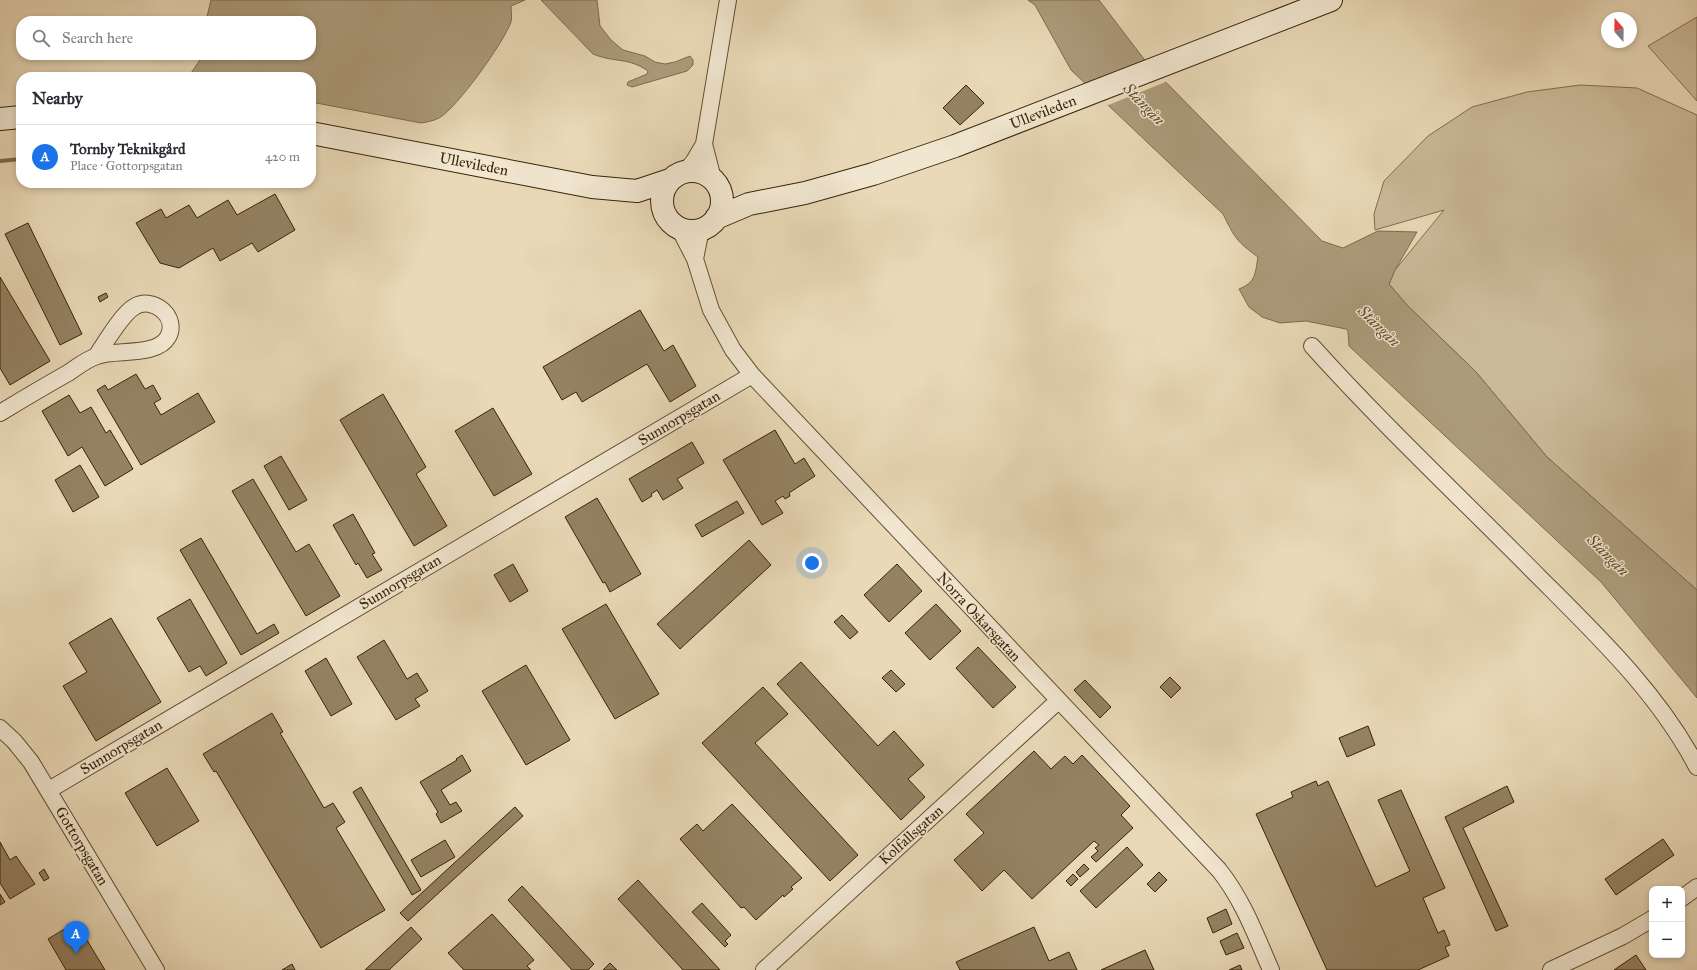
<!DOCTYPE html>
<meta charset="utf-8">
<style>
body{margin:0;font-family:"IM FELL Great Primer",serif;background:#f7f7f7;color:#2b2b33}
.controls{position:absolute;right:12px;bottom:12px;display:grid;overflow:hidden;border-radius:8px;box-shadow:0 2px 6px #0003}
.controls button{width:36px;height:36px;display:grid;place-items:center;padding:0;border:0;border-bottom:1px solid #e1e1e2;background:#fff;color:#2b2b33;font:20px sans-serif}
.compass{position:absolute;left:1601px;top:12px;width:36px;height:36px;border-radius:50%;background:#fff;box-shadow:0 2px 6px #0003;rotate:340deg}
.you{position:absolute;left:812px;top:563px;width:14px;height:14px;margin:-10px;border:3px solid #fff;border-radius:50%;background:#1a73e8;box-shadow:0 0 0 6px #1a73e833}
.badge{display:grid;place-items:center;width:26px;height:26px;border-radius:50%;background:#1a73e8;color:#fff;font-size:13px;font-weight:700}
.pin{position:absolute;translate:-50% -33px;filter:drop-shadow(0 1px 2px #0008)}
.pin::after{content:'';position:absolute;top:21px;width:14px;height:12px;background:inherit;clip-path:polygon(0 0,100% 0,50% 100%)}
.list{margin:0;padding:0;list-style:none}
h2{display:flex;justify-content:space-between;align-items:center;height:52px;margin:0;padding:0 16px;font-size:17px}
h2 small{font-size:13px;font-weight:400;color:#7c7c81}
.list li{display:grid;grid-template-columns:26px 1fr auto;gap:12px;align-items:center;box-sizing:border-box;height:64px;padding:0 16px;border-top:1px solid #e1e1e2}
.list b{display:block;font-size:15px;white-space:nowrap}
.list p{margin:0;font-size:13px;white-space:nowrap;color:#7c7c81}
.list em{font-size:13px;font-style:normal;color:#7c7c81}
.icon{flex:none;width:22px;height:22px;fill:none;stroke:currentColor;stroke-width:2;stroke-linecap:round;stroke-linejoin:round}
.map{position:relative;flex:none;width:1697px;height:970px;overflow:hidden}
.search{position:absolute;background:#fff;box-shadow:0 2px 6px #0003;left:16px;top:16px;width:300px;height:44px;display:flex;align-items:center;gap:10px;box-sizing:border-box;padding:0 14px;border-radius:16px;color:#7c7c81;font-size:15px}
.panel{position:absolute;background:#fff;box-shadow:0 2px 6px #0003;left:16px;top:72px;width:300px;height:116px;border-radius:16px}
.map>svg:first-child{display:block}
.green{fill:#cbba99;stroke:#816e50}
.water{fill:#ac9b7b;stroke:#7d6b4d}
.pier{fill:#e9d9b7}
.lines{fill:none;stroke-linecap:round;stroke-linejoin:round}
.stream{stroke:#7d6b4d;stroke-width:4}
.building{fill:#948263;stroke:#372307}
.street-casing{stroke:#645033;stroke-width:18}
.secondary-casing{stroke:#372307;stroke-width:24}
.street{stroke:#f1e6d0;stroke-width:16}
.secondary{stroke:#f1e6d0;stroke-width:22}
.labels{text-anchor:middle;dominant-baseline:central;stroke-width:3;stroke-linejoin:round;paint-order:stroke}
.street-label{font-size:15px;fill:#372307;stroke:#f1e6d0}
.water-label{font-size:16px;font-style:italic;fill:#604d30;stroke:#f1e6d0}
</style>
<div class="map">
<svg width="1697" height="970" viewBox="0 0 1697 970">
<rect width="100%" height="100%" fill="#e9d9b7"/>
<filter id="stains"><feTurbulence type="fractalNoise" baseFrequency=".005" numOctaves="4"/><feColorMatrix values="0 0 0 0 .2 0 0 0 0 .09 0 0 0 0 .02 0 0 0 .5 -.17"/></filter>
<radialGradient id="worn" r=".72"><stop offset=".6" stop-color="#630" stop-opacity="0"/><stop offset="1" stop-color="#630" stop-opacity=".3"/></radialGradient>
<!-- green -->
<path class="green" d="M1697,17V101L1648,46Z
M1580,85L1637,88L1697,115V590L1547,457L1476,372L1407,305L1389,284L1395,270L1444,210L1375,230L1374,214L1384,181L1428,136L1472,107L1527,92Z"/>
<!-- water -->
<path class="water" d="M211,0H525L511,6C511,11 512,17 511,22C504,42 457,108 439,118C433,121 427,122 421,123L311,102V77H190C192,68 200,64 201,55H311V21H206Z
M541,0H597L600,26L611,40L623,50L645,56L655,62L665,64L675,62L690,56L693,60V65L687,71L632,87L627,85L628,82L647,74L648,71C628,57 615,63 593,54Z
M1028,0H1099L1147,63L1322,241L1343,248L1378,231L1417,232L1395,270L1389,284L1407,305L1476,372L1547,457L1697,590V698L1601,582L1349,346L1348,331L1346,329L1306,321L1280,323L1262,317L1249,307L1239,289C1256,282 1255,274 1258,257C1236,241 1235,238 1223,214L1071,70L1035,5Z"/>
<!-- pier -->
<path class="pier" d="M1149,62L1168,81L1106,106L1085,86Z"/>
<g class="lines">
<!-- stream -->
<path class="stream" d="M0,161L21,159"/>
</g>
<!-- building -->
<path class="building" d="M966,85L984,103L960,125L943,108Z
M275,194L295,230L258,252L252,243L220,261L213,248L179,268L160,263L136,223L161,209L166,218L189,205L197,218L228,200L237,215Z
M28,223L82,334L60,345L5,234Z
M0,277L50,361L10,385L0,368Z
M106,293L108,297L100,302L98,297Z
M640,310L664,351L673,345L696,386L670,402L647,364L582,402L576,392L562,400L543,367Z
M136,374L145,389L153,385L161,399L154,403L161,415L198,393L215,422L141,465L97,390L105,385L108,390Z
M383,394L426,467L416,474L447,526L414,546L340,420Z
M69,395L80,413L91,407L106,433L110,430L133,469L105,486L82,447L68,456L42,411Z
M493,408L532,474L494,496L455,431Z
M775,430L795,464L804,458L815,476L789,493L790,496L785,499L783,496L775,501L783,513L762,525L723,460Z
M692,442L704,463L677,479L683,488L663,500L657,490L651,494L652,496L642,502L629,479Z
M281,456L307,500L289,510L264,466Z
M80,465L99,497L73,512L55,480Z
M253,479L296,552L309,544L340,596L306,616L232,491Z
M597,498L641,574L610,592L605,582L603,583L565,517Z
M737,501L744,513L702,537L695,525Z
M353,514L375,553L372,554L382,570L367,578L358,563L356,565L333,525Z
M201,538L257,634L274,624L279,633L241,655L180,550Z
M749,540L771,565L680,649L657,624Z
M513,564L528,591L510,602L494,575Z
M897,564L922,591L889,622L864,595Z
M190,599L227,663L206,676L200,666L189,672L157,618Z
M606,604L659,694L615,719L562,629Z
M936,604L961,631L930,660L905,633Z
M842,615L858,632L850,639L834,622Z
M111,618L161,702L96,741L63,686L87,672L69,643Z
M384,640L407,679L417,673L428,691L415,699L420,706L396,720L357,657Z
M978,647L1016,687L993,708L956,668Z
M326,658L352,704L331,716L305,671Z
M801,662L878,746L894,731L924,765L908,779L925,797L901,820L777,684Z
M526,665L570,740L526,765L482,691Z
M891,670L905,684L896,692L882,678Z
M1170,677L1181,688L1171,698L1160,687Z
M1085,680L1111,707L1100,718L1074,690Z
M763,687L788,714L755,743L858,855L830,881L702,743Z
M272,713L283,732L280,733L324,808L333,803L345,822L336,828L385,910L321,948L216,771L214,772L203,754Z
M1368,726L1375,745L1347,757L1339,738Z
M1034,751L1051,769L1065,756L1073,764L1082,755L1130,806L1121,815L1133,828L1096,862L1091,857L1098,851L1095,848L1099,845L1094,841L1032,899L1004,870L982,891L954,860L984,833L966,814Z
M462,755L471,771L441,790L450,805L456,802L462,811L441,823L436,814L438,812L420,782L457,760L456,759Z
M167,768L199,821L157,846L125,793Z
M1316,781L1318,786L1328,781L1376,887L1410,871L1378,800L1401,790L1445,888L1423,898L1438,933L1444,930L1450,945L1445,947L1449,956L1418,970H1327L1256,814L1293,797L1291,792Z
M1507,786L1514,802L1463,828L1508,926L1496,931L1445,817Z
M361,787L421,890L412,895L353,792Z
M732,804L802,878L791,887L793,889L784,897L783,895L756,920L744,907L741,908L680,839L697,824L703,831Z
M515,807L523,816L408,921L400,913Z
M1663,839L1674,855L1616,895L1605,879Z
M445,840L455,857L421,877L411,860Z
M0,842L10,860L16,856L35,884L10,899L0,883Z
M1127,847L1143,865L1096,908L1080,891Z
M1084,864L1089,869L1080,877L1076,872Z
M44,869L49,878L44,881L39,873Z
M1159,872L1167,880L1155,892L1147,884Z
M1073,874L1078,879L1071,886L1066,881Z
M638,880L720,970H683L618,899Z
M522,886L594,964L588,970H572L508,900Z
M0,894L5,902L0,905Z
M702,903L731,935L725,941L728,944L725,947L692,912Z
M1226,909L1232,924L1213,933L1207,918Z
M492,914L534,960L527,966L531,970H464L448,953Z
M76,922L105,970H66L48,939Z
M411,927L422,939L389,970H365Z
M1034,927L1049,961L1069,952L1077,970H960L956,962Z
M1237,933L1244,948L1226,955L1220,941Z
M1145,950L1154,970H1101Z
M1636,955L1646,970H1614Z
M610,963L617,970H603Z
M292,964L295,970H282Z
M1240,965L1242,970H1229Z"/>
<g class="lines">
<defs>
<path id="street" d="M704,144L713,179
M686,171L694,161L704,144L728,0
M679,228L695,259L711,310L733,350L752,375L1219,870C1243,900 1256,936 1271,970
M695,259L701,229
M1312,346C1384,426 1463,500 1539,577C1597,635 1659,694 1697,767
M0,413C23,399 45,386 68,373C77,367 87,359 97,356C115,349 157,357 168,337C179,317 153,295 134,307C122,314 105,343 97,355
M0,728L14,741L31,762L156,970
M49,790L752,375
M1682,898L1697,887
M764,970L1058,701
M1551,970L1623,936L1652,919"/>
<path id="secondary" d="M0,119L21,117
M311,133L592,187L637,191L670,180
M662 201a30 30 0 1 1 60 0a30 30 0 1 1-60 0Z
M716,218L749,204L805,193L873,174L955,146L1331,0"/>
</defs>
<!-- street casing -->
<use href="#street" class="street-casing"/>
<!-- secondary casing -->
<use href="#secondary" class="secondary-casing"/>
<!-- street -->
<use href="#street" class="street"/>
<!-- secondary -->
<use href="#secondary" class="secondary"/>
</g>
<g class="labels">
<!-- street labels -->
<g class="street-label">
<text transform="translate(1043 112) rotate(-21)">Ullevileden</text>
<text transform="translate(474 164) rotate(11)">Ullevileden</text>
<text transform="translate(679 418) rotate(-31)">Sunnorpsgatan</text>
<text transform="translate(400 582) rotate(-31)">Sunnorpsgatan</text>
<text transform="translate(979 617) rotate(47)">Norra Oskarsgatan</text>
<text transform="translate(121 747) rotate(-31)">Sunnorpsgatan</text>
<text transform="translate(911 835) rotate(-42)">Kolfallsgatan</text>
<text transform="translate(82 846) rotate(59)">Gottorpsgatan</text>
</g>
<!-- water labels -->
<g class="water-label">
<text transform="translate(1144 104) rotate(46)">Stångån</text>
<text transform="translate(1379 326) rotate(44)">Stångån</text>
<text transform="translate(1608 555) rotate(45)">Stångån</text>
</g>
</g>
<rect width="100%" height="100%" filter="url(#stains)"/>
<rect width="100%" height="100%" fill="url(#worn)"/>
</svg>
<div class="controls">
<button>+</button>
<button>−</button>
</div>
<svg class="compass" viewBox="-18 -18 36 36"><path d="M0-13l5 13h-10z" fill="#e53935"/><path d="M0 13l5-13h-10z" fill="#7c7c81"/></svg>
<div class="you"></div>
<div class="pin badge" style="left:76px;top:954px">A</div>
<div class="search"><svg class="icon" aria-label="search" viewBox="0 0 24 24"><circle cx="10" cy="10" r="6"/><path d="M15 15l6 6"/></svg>Search here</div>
<section class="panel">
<h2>Nearby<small></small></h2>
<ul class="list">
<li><span class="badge">A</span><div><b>Tornby Teknikgård</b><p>Place · Gottorpsgatan</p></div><em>420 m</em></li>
</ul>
</section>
</div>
